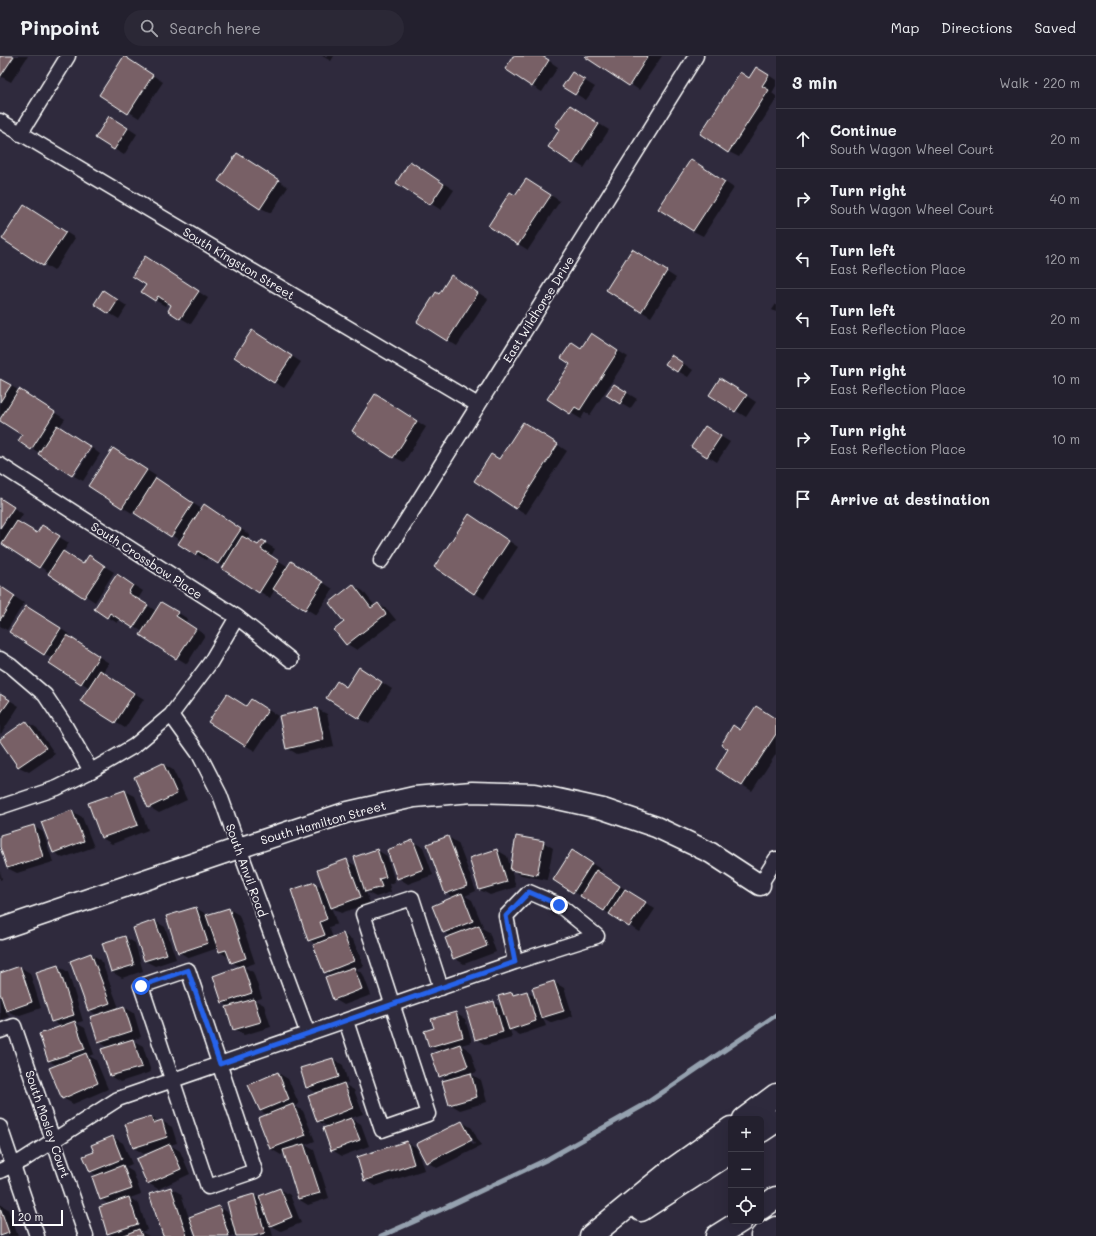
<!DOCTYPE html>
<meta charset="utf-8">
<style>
body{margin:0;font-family:Mali,sans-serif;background:#2b2836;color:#f1f3f6}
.controls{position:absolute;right:12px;bottom:12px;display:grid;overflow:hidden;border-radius:6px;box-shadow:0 4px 16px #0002}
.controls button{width:36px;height:36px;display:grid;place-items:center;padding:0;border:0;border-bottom:1px solid #403e4a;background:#23202e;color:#f1f3f6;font:20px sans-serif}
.scale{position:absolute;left:12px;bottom:10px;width:51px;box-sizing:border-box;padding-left:4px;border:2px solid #fff;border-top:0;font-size:11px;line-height:14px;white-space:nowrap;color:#fff;-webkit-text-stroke:3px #2f2a3d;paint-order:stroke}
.stop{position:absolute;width:12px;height:12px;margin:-9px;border:3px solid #2563eb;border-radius:50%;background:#fff}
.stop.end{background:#2563eb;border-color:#fff;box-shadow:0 1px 4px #0008}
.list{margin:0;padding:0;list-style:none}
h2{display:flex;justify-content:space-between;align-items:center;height:52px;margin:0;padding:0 16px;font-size:17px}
h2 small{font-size:13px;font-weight:400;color:#a3a3aa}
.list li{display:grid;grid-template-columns:26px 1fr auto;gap:12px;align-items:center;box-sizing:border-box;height:60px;padding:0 16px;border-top:1px solid #403e4a}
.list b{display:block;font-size:15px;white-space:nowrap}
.list p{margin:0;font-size:13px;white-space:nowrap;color:#a3a3aa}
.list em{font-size:13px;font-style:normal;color:#a3a3aa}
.icon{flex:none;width:22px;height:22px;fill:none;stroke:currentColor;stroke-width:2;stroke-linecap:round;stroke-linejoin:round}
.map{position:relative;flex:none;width:776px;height:1180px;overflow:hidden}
header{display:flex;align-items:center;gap:24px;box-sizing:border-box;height:56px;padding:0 20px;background:#23202e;border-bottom:1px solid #403e4a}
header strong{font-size:19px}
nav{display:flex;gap:22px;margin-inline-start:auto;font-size:14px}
.search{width:280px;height:36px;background:#2b2836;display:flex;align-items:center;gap:10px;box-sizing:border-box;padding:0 14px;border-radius:22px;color:#a3a3aa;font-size:15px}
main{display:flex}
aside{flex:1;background:#23202e}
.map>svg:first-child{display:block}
.shadow{fill:#0007;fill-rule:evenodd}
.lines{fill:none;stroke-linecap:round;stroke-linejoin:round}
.stream{stroke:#95a1af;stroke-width:5}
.building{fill:#786166;stroke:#fff}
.street-casing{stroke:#fff;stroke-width:17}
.secondary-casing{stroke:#fff;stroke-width:23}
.highway-casing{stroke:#fff;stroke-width:25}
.street{stroke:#2f2a3d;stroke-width:14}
.secondary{stroke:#2f2a3d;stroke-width:20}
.highway{stroke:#2f2a3d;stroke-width:22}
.route{stroke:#2563eb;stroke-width:5}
.labels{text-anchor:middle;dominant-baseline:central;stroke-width:4;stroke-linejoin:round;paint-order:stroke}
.street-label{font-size:12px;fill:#fff;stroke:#2f2a3d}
</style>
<header>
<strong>Pinpoint</strong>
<div class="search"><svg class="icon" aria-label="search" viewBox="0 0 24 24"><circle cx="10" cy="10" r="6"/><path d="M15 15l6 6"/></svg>Search here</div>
<nav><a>Map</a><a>Directions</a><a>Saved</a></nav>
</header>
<main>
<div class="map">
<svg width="776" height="1180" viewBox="0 0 776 1180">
<rect width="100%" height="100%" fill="#2f2a3d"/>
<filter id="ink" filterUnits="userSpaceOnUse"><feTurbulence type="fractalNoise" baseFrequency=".025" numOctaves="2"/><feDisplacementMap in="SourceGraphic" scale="8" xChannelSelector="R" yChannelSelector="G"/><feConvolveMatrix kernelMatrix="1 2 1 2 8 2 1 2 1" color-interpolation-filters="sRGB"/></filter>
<g filter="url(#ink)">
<!-- shadow -->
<path class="shadow" d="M0,0H28L11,26L0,20Z
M322,0H334L331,5Z
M515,0H542L558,11L542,36L532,30Z
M588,0H662L639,34Z
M134,7L163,26L139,62L100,38Z
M767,18L776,24V30L772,37L776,40V44L739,101L729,96L749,23Z
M582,23L595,31L586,44L564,31Z
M580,56L609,74L584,112L550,91Z
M120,67L137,78L124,99L114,93Z
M247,104L288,131L271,157L261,152Z
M701,110L734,132L703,180L693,175Z
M420,112L454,134L441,154L397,126Z
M536,130L560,145L528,194L489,170L516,140Z
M35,156L75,182L54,215L4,183Z
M642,200L676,222L651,261L641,255Z
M155,207L208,242L191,268L169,255L173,249L168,246L165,250L155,244L147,228Z
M462,226L488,243L457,290L447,284L440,239Z
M113,241L127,250L119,263L109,257Z
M776,248V256L772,254Z
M262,281L301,306L284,332L274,326Z
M601,284L628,301L590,359L585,356L581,363L548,343L582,293Z
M681,306L693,314L688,321L666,308Z
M0,323L65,363L40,397L19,385L23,379L0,360Z
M730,329L756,346L746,361L710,339Z
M624,335L637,343L630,353L620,347Z
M386,345L426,371L404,406L394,401Z
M534,373L567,395L526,458L516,452L500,404Z
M715,377L730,386L717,406L693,391Z
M92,392L100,398L83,425L74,420Z
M123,399L156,420L154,423L202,453L214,455L250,479L247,484L258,490L262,485L275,493L271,500L289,511L301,512L333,533L316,559L275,533L270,542L223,513L224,511L208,501L206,504L179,487L181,485L133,455L132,457L122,451Z
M14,452L23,458L18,466L37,478L51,476L69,487L63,496L84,509L99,507L114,516L95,546L0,485V474Z
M479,465L518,491L484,543L435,511Z
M127,525L143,535L138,543L156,555L172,553L188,563L185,566L205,579L187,608L141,579L143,576L120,562L117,567L108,561Z
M353,530L363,535L375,550L378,548L388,554L396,564L357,594L347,588L336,574L345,566Z
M0,531L24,547L7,574L0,570Z
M37,557L70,579L68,581L109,607L102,617L144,643L125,672L115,666L90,632L50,607L53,603L44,598Z
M369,618L392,633L369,668L359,662L346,631Z
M0,638L19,650L1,678L0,677Z
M252,644L278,660L255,695L245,689L247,651Z
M317,653L327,658L334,690L297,698L287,692L280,660Z
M776,664V698L752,735L742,729L741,675Z
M27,666L37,672L55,698L29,716L19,711L0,684Z
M163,708L173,714L187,744L159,757L149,751Z
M125,735L135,740L148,774L112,788L102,782L89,748Z
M72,755L82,761L94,791L63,802L53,796Z
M33,770L43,776L53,806L17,817L7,812L0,787V780Z
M448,781L458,787L476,835L465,840L472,844L483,870L480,871L489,876L496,896L464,908L454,902L451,881L444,876L454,842L446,837Z
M413,786L423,791L433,819L408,828L398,822Z
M543,786L553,792L547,824L521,819L511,813Z
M377,794L387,800L395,826L389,828L391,836L376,841L366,836L370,847L341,857L331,851L337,868L329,871L333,882L343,878L353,884L364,910L356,913L363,918L371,939L344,949L334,943L332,920L325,916L317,889L309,884L314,827L324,832L346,804L358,811Z
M497,794L507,800L516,831L490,839L480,834Z
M582,801L602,814L600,817L655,853L640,876L554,824Z
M0,815L2,823L0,824Z
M196,852L206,858V860L229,853L239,859L255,907L244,911L253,916L262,942L255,944L264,949L271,971L244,979L234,973L230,951L222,946L241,911L232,906L230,902L220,896L218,892L189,902L179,896Z
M155,865L165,871L176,903L155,910L145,905Z
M125,881L135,887L143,915L122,922L112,916L103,888Z
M91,898L101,904L119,952L124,951L134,957L141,981L132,984L143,990L151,1016L120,1026L110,1020V992L99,986L97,959L89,954Z
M58,910L68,916L83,965L76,967L85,972L94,998L89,1000L96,1004L108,1033L73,1048L63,1042L58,1010L49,1005L40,978L62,971L52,965Z
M20,911L30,917L41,952L17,960L6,954L9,961L0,964V918Z
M554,926L564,932L573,960L552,967L543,962L546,970L520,979L510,973L512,982L486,989L476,983L494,946L502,951L512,937L516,939L526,936L536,941Z
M455,957L465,963L472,986L461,989L470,995L477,1016L471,1018L481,1024L487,1046L460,1054L450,1048L448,1024L440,1020V996L430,990L435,973Z
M333,1003L343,1009L348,1027L344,1028L354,1034L363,1058L351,1062L361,1068L369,1090L342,1100L332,1094L328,1071L318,1065V1038L307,1031Z
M278,1017L288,1023L299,1048L295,1050L303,1055L315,1085L305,1089L314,1094L329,1142L308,1149L298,1143L284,1097L281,1099L271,1093L259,1063L268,1059L260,1055Z
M150,1061L159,1066L162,1065L172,1071L177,1087L170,1089L180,1095L190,1118L158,1133L148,1127L158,1095L157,1093L144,1098L134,1092L127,1069Z
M462,1066L472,1072L481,1090L437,1112L427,1106ZM465,1073H467L475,1088L473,1089Z
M113,1081L123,1087L132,1108L125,1111L133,1116L141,1138L130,1142L139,1148L147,1174L141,1176L149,1180H113L108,1177L109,1148L101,1144L98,1120L90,1115L95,1096Z
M407,1086L417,1092L424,1114L375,1130L365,1124Z
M171,1132L181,1138L189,1162L219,1151L231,1158L254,1139L261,1143L260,1141L280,1133L290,1139L301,1167L281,1175L270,1169L273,1180H197L194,1171L192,1172L194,1180H164Z
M0,1148L8,1153L18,1180H0Z"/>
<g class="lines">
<!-- stream -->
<path class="stream" d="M381,1180L440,1154L548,1103L644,1049L776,959"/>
</g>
<!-- building -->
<path class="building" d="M0,0H14L0,21Z
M124,0L153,19L128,58L99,39Z
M513,0H542L549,4L532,31L505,13Z
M586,0H648L629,30L585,1Z
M756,11L769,19L762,30L769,34L728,97L700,78L740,16L749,22Z
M572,16L585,24L575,39L562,31Z
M570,49L599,68L573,108L548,91L560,73L555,70Z
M109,60L128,72L114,94L95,82Z
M237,97L279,124L260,153L218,125Z
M691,103L725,126L693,175L658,153Z
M410,105L444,128L430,149L396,127Z
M526,123L551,139L518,189L488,170L510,136L515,139Z
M24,149L66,176L43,210L2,183Z
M632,193L667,215L641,256L606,234Z
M145,200L199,235L180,263L168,255L171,249L158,240L155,245L141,236L146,229L132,220Z
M451,219L478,237L447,285L417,266L436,236L439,238Z
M103,234L118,244L109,258L94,248Z
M252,274L292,300L274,327L234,301Z
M591,277L618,295L580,354L575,351L570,358L547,343L570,308L561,302L572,286L581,292Z
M671,299L683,307L677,316L665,308Z
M720,322L747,339L735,356L709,339Z
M0,323L11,329L0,346Z
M614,328L627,336L620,348L606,339Z
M19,333L55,356L31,394L18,385L22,379L0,365V363Z
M375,338L417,365L393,402L352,375Z
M523,366L558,388L516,453L474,425L491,398L499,403Z
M57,369L91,391L72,420L38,398Z
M705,370L721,380L707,401L691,391Z
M113,392L147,414L122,452L88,430Z
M156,422L193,447L171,481L134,457Z
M0,442L14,451L0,472Z
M204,448L241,473L218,508L198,495L195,499L178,488Z
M469,458L509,485L474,538L434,511Z
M17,465L37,477L42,469L60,480L39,512L2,488Z
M242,480L258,489L262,484L266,486L261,493L279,505L259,537L222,513Z
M63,495L83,508L89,499L105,510L84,542L48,518Z
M291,505L323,526L305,554L273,533Z
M117,518L133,529L128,537L148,549L133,572L110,557L107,562L94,553Z
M353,528L371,552L378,547L386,558L346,589L334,574L344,566L329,547Z
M0,530L15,540L0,564Z
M161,546L178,556L176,560L196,573L176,603L140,579Z
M26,550L61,572L44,599L9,576Z
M67,579L99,600L81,628L49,607Z
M359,611L382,626L359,663L326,642L337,625L346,631Z
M100,614L134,637L115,667L80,645Z
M0,638L10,644L0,658Z
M227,638L246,650L251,643L268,654L245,690L208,666Z
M756,650L776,663V678L742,730L716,713L728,693L721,689L733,669L740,674Z
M317,652L324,684L286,693L279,660Z
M26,665L46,692L18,711L0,685V683Z
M163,707L177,738L148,752L134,721Z
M125,734L138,769L101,782L88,747Z
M72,754L84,785L53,797L41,766Z
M34,769L43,801L7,812L0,791V779Z
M448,780L467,830L445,838L427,788Z
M516,780L544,785L537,819L510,814Z
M413,784L424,813L397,823L387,794Z
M377,793L386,821L379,823L382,831L365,836L354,801Z
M497,793L507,826L479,834L469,802Z
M572,794L592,807L573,837L553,824Z
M347,803L361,841L331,852L317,814Z
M596,814L620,830L604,855L580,840Z
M315,826L327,863L320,866L325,879L308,885L291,834Z
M625,833L646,846L629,871L609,858Z
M462,837L473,865L443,877L432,850Z
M196,851L208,887L178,897L166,860Z
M229,852L246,902L231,907L226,894L219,896L206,859Z
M155,864L167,898L144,905L133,872Z
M479,869L487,890L453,903L445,882Z
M343,877L354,905L324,917L313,889Z
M125,880L134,909L111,916L102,887Z
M91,897L110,947L88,955L70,905Z
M58,909L74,959L51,966L36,916Z
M243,909L252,937L222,947L213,920Z
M20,910L32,946L6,955L0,937V917Z
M354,911L362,933L333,944L325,921Z
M554,925L564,955L541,962L532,932Z
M527,935L536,965L509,974L498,940L512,936L513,939Z
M254,943L261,966L233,974L226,951Z
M494,945L503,976L475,984L466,953Z
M124,950L132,975L98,986L90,961Z
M456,956L463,981L429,991L424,975L434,972L431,963Z
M75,965L85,993L48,1005L39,978Z
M133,983L142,1011L110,1020L101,993Z
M460,988L468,1010L439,1021L431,998Z
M86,997L98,1027L62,1043L49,1012Z
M333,1002L339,1021L306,1032L300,1012Z
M278,1016L289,1043L260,1055L248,1029Z
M471,1017L477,1041L449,1049L442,1025Z
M344,1027L353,1052L317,1066L308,1040Z
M293,1048L306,1079L270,1093L258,1062Z
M151,1060L153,1067L162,1064L167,1081L133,1092L125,1068Z
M351,1062L360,1084L331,1095L323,1072Z
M462,1065L472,1084L426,1107L416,1088Z
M113,1080L122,1103L90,1116L83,1100L94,1096L91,1089Z
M407,1085L414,1108L364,1125L357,1101Z
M170,1088L181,1113L147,1128L136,1103Z
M304,1088L320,1137L298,1143L283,1094Z
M123,1109L132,1133L100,1144L92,1121Z
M171,1131L187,1180H163L149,1138Z
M280,1132L292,1161L270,1170L259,1140Z
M254,1138L265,1177L253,1180H236L227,1146Z
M129,1141L138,1168L107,1178L99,1151Z
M219,1150L229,1180H196L189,1161Z
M0,1151L9,1177L0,1180Z
M139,1173L142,1180H121Z"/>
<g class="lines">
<defs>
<path id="street" d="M0,65L478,349
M20,78L68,0
M0,409L237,561L291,604
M381,505L696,0
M0,603L11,610L45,639L63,666L91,715
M171,659L199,698L220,739L239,792L308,978
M0,751L57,732L91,715L134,690L171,659L210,607L237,561
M760,829L776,803
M188,914L255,1115L208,1131L141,930Z
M346,965L382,1074L428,1058L363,858L412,842L441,932
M0,975L14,970L86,1180
M0,1071L37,1180
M0,1115L23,1104L118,1043L515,906L597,880L559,849L529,836L506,860L515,906"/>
<path id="secondary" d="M0,873L239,792L348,756L414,741L472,736L535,738L603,753L656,771L711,797L760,829"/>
<path id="highway" d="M744,1063L776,1039
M761,1075L776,1065
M761,1152L776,1142
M641,1154L731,1096
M591,1180L673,1113L731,1072
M717,1180L741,1165
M762,1180L776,1172"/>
</defs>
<!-- street casing -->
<use href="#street" class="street-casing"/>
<!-- secondary casing -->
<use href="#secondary" class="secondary-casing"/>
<!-- highway casing -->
<use href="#highway" class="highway-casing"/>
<!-- street -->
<use href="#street" class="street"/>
<!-- secondary -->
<use href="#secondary" class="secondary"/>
<!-- highway -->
<use href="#highway" class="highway"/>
</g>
</g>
<g class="lines" filter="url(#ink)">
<!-- route -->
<path class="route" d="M141,930L188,914L220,1008L515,906L506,860L529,836L559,849"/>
</g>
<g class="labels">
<!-- street labels -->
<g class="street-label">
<text transform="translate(239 207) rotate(31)">South Kingston Street</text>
<text transform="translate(538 253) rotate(-58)">East Wildhorse Drive</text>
<text transform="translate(147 504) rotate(33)">South Crossbow Place</text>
<text transform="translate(323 766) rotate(-16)">South Hamilton Street</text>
<text transform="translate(247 814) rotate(70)">South Anvil Road</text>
<text transform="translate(48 1068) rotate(71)">South Mosley Court</text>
</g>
</g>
</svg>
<div class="controls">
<button>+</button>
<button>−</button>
<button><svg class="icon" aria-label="locate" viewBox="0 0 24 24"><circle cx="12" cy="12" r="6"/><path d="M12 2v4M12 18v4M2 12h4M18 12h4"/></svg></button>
</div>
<div class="scale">20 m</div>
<div class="stop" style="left:141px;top:930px"></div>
<div class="stop end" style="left:559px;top:849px"></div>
</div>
<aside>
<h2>3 min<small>Walk · 220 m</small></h2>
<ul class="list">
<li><svg class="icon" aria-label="ahead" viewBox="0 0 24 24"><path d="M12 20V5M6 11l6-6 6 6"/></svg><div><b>Continue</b><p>South Wagon Wheel Court</p></div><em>20 m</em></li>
<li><svg class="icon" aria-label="right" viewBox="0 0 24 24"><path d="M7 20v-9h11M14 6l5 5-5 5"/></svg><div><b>Turn right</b><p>South Wagon Wheel Court</p></div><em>40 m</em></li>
<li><svg class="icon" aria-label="left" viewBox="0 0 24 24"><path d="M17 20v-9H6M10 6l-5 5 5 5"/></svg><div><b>Turn left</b><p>East Reflection Place</p></div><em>120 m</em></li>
<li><svg class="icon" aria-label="left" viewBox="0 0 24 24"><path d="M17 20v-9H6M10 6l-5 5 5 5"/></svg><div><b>Turn left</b><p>East Reflection Place</p></div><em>20 m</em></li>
<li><svg class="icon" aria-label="right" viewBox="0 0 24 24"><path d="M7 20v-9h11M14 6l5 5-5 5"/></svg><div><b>Turn right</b><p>East Reflection Place</p></div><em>10 m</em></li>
<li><svg class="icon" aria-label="right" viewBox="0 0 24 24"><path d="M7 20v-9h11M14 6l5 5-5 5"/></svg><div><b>Turn right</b><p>East Reflection Place</p></div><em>10 m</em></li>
<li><svg class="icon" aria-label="arrive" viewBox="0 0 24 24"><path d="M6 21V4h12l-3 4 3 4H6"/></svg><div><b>Arrive at destination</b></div></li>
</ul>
</aside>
</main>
